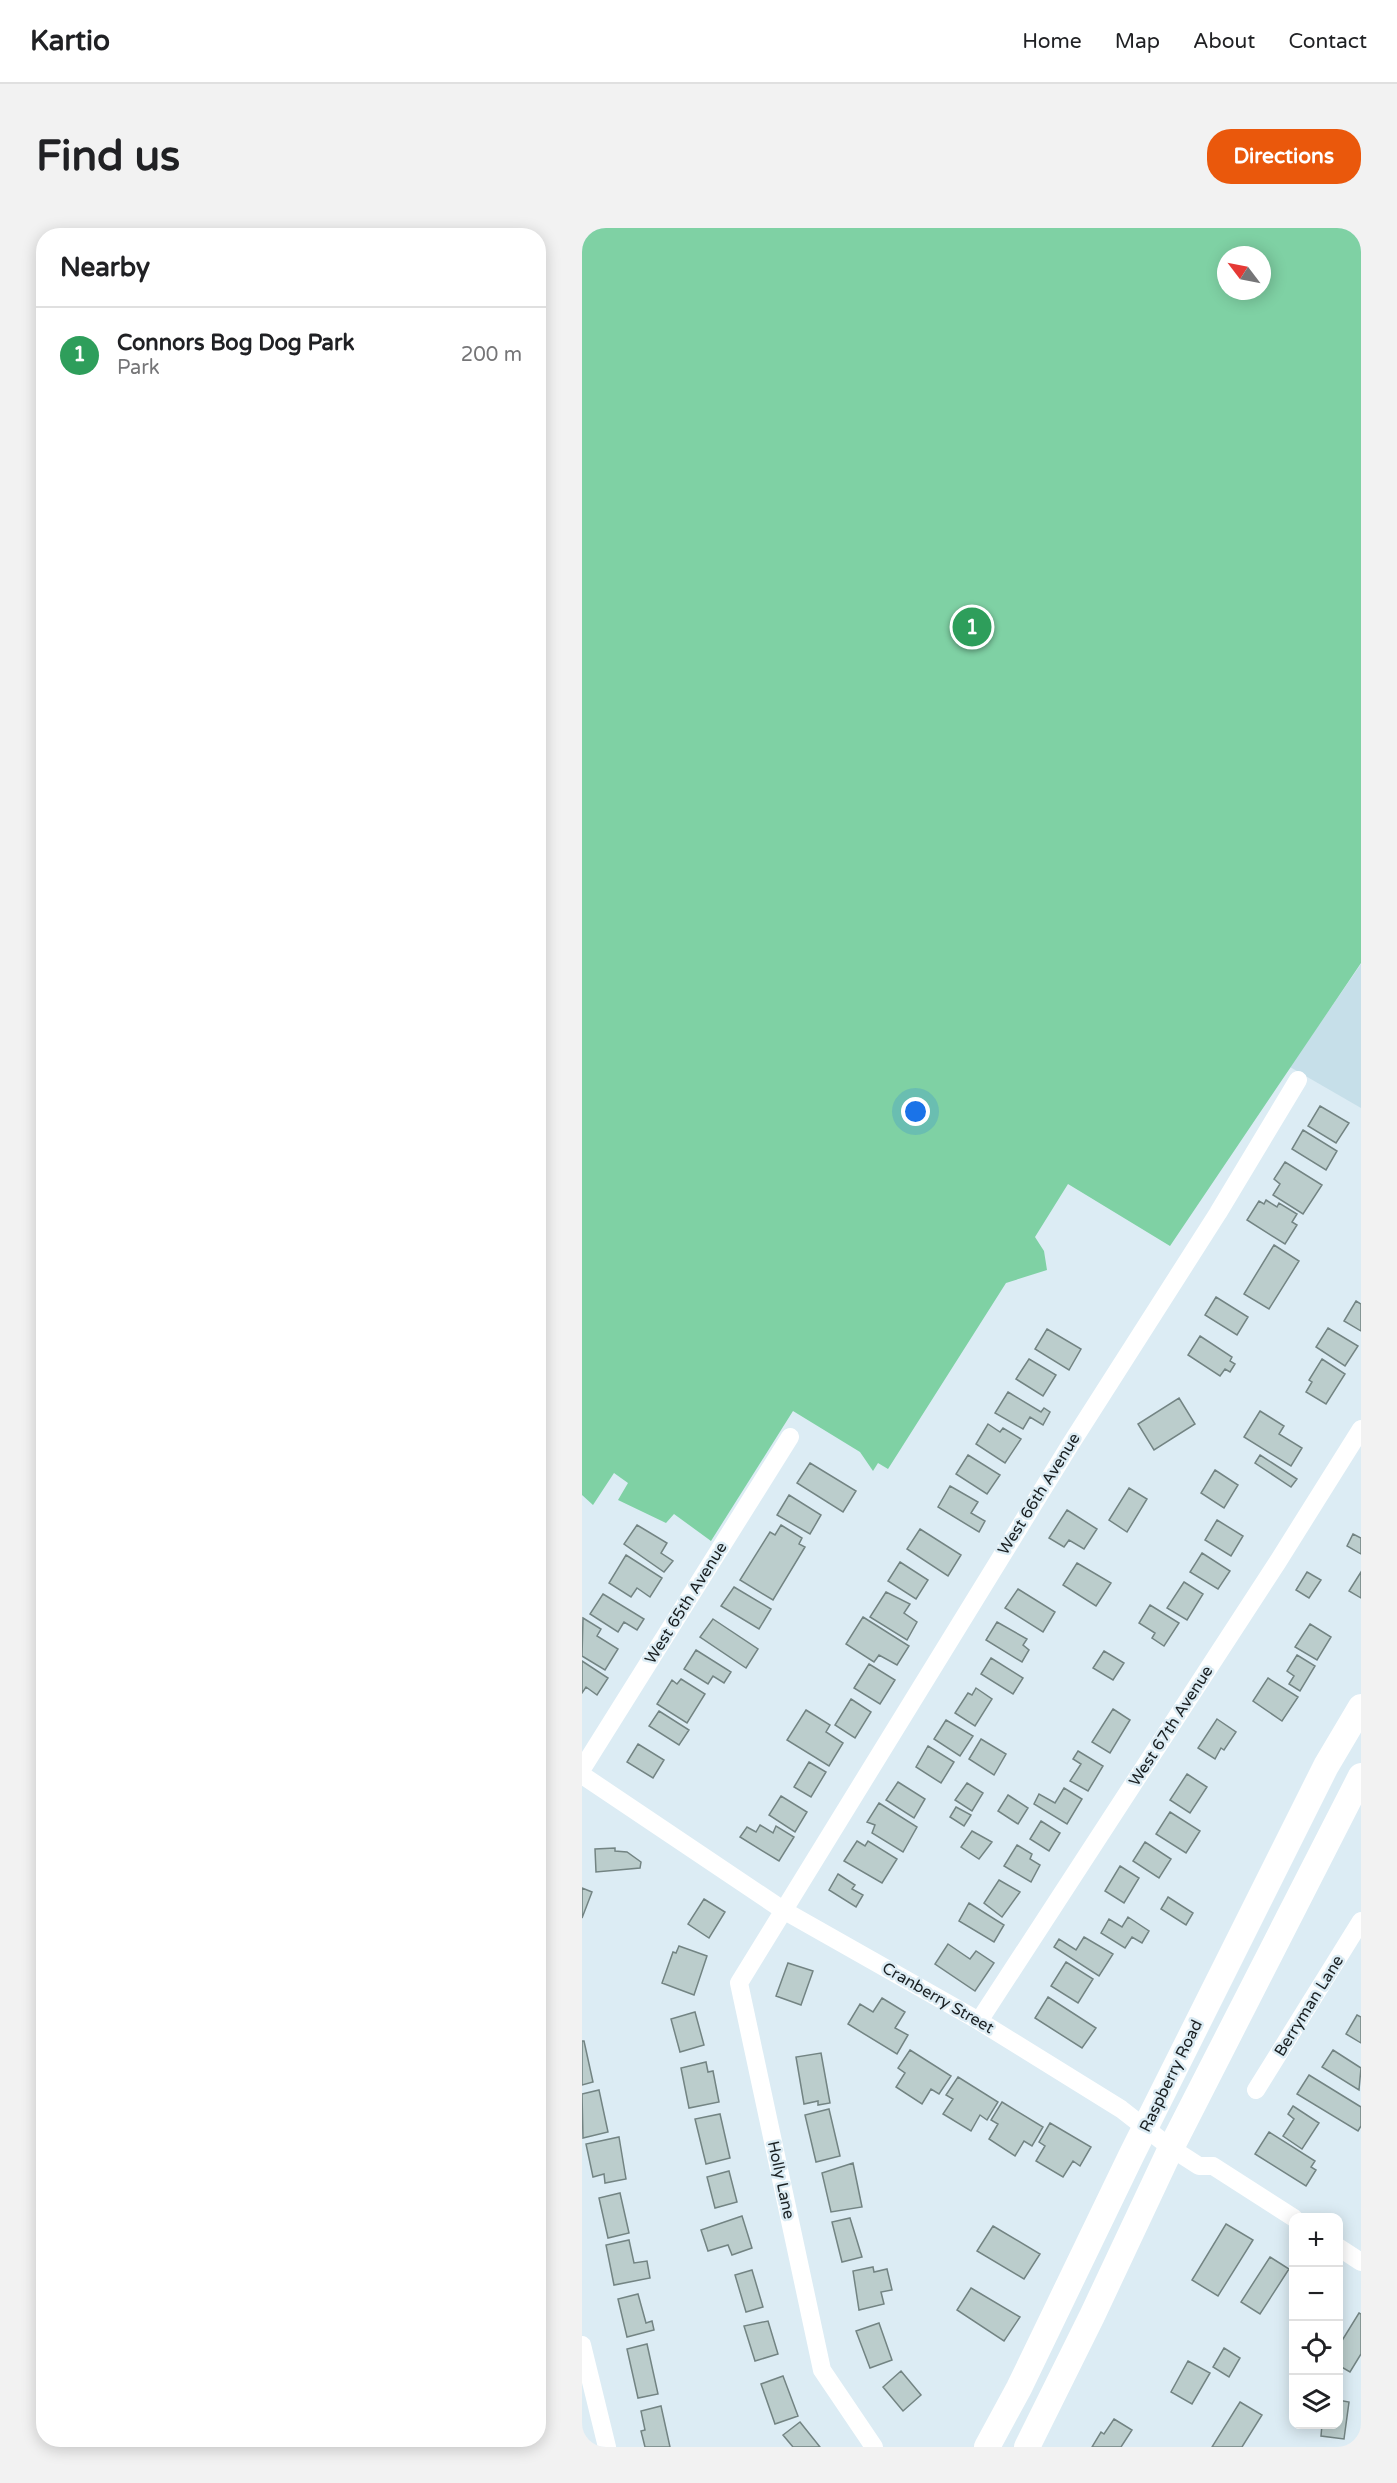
<!DOCTYPE html>
<meta charset="utf-8">
<style>
body{margin:0;font-family:"Varela Round",sans-serif;background:#f2f2f2;color:#202124}
.controls{position:absolute;right:18px;bottom:18px;display:grid;overflow:hidden;border-radius:12px;box-shadow:0 3px 15px #0003}
.controls button{width:54px;height:54px;display:grid;place-items:center;padding:0;border:0;border-bottom:2px solid #e0e0e0;background:#fff;color:#202124;font:30px sans-serif}
.compass{position:absolute;left:635px;top:18px;width:54px;height:54px;border-radius:50%;background:#fff;box-shadow:0 3px 15px #0003;rotate:302deg}
.you{position:absolute;left:334px;top:884px;width:21px;height:21px;margin:-15px;border:4px solid #fff;border-radius:50%;background:#1a73e8;box-shadow:0 0 0 9px #1a73e833}
.badge{display:grid;place-items:center;width:39px;height:39px;border-radius:50%;background:#ea580c;color:#fff;font-size:20px;font-weight:700}
.pin{position:absolute;translate:-50% -50%;border:3px solid #fff;box-shadow:0 2px 6px #0006}
.list{margin:0;padding:0;list-style:none}
h2{display:flex;justify-content:space-between;align-items:center;height:78px;margin:0;padding:0 24px;font-size:26px}
h2 small{font-size:20px;font-weight:400;color:#757577}
.list li{display:grid;grid-template-columns:39px 1fr auto;gap:18px;align-items:center;box-sizing:border-box;height:96px;padding:0 24px;border-top:2px solid #e0e0e0}
.list b{display:block;font-size:22px;white-space:nowrap}
.list p{margin:0;font-size:20px;white-space:nowrap;color:#757577}
.list em{font-size:20px;font-style:normal;color:#757577}
.icon{flex:none;width:33px;height:33px;fill:none;stroke:currentColor;stroke-width:2;stroke-linecap:round;stroke-linejoin:round}
.map{position:relative;flex:none;width:779px;height:2219px;overflow:hidden;border-radius:24px}
header{display:flex;align-items:center;gap:36px;box-sizing:border-box;height:84px;padding:0 30px;background:#fff;border-bottom:2px solid #e0e0e0}
header strong{font-size:28px}
nav{display:flex;gap:33px;margin-inline-start:auto;font-size:21px}
.intro{display:flex;align-items:center;justify-content:space-between;box-sizing:border-box;height:144px;padding:0 36px}
h1{margin:0;font-size:42px}
.button{padding:15px 27px;border-radius:24px;background:#ea580c;color:#fff;font-size:21px;font-weight:700}
main{display:flex;gap:36px;padding:0 36px}
aside{flex:1;background:#fff;border-radius:24px;box-shadow:0 3px 15px #0003}
.map>svg:first-child{display:block}
.built{fill:#c6dfe9}
.green{fill:#7fd1a4;fill-rule:evenodd}
.building{fill:#bbcdcc;stroke:#738483;stroke-width:1.5}
.lines{fill:none;stroke-linecap:round;stroke-linejoin:round}
.street{stroke:#fff;stroke-width:18}
.secondary{stroke:#fff;stroke-width:26}
.labels{text-anchor:middle;dominant-baseline:central;stroke-width:5;stroke-linejoin:round;paint-order:stroke}
.street-label{font-size:16px;fill:#191f21;stroke:#dcecf4}
</style>
<header>
<strong>Kartio</strong>
<nav><a>Home</a><a>Map</a><a>About</a><a>Contact</a></nav>
</header>
<div class="intro"><h1>Find us</h1><a class="button">Directions</a></div>
<main>
<aside>
<h2>Nearby<small></small></h2>
<ul class="list">
<li><span class="badge" style="background:#2e9e5b">1</span><div><b>Connors Bog Dog Park</b><p>Park</p></div><em>200 m</em></li>
</ul>
</aside>
<div class="map">
<svg width="779" height="2219" viewBox="0 0 779 2219">
<rect width="100%" height="100%" fill="#dcecf4"/>
<!-- built -->
<path class="built" d="M779,736V880L708,839Z"/>
<!-- green -->
<path class="green" d="M0,0H779V735L588,1018L486,956L453,1009L462,1023L465,1042L424,1055L306,1241L296,1235L291,1243L278,1224L211,1183L129,1313L92,1286L84,1295L36,1272L46,1255L32,1245L11,1277L0,1267ZM644,27H680V63H644Z"/>
<!-- building -->
<path class="building" d="M738,878L767,895L754,915L726,898Z
M721,902L755,923L744,942L710,921Z
M703,934L740,957L721,986L691,967L698,956L692,951Z
M684,972L695,979L697,975L715,986L710,994L715,997L703,1016L665,992L677,973L682,976Z
M692,1017L717,1033L687,1081L662,1066Z
M634,1069L666,1089L655,1107L623,1087Z
M774,1073L779,1076V1103L762,1093Z
M746,1100L776,1118L763,1138L734,1119Z
M465,1101L499,1121L487,1142L453,1121Z
M618,1108L650,1129L648,1133L653,1136L648,1144L643,1141L638,1148L606,1127Z
M447,1131L474,1147L461,1168L434,1151Z
M740,1131L763,1146L744,1176L724,1164L730,1154L727,1152Z
M426,1164L459,1184L462,1180L468,1184L461,1197L448,1189L441,1201L413,1185Z
M597,1170L613,1196L572,1222L556,1196Z
M678,1183L702,1198L697,1206L720,1220L709,1238L662,1209Z
M406,1196L418,1204L421,1200L439,1211L423,1235L394,1216Z
M386,1227L418,1247L405,1266L374,1246Z
M678,1227L715,1251L709,1259L673,1235Z
M228,1235L274,1263L261,1284L215,1255Z
M633,1242L656,1257L642,1280L619,1265Z
M368,1258L396,1274L389,1285L403,1293L397,1304L356,1279Z
M547,1260L565,1271L545,1304L527,1292Z
M207,1267L239,1287L228,1306L195,1287Z
M485,1282L515,1301L502,1321L487,1312L482,1319L467,1310Z
M635,1292L661,1308L649,1328L623,1312Z
M55,1297L85,1315L79,1325L91,1333L82,1344L42,1316Z
M199,1297L220,1310L217,1316L223,1319L191,1372L158,1352L188,1304L193,1307Z
M338,1301L379,1327L366,1348L325,1321Z
M771,1306L779,1310V1326L765,1318Z
M620,1325L648,1343L636,1361L608,1344Z
M44,1327L80,1350L68,1369L55,1360L49,1369L27,1355Z
M318,1334L346,1352L334,1371L306,1353Z
M495,1335L529,1355L514,1378L481,1357Z
M725,1344L739,1352L727,1370L714,1362Z
M779,1344V1370L767,1363Z
M602,1354L621,1366L605,1392L585,1380Z
M152,1359L189,1381L177,1401L139,1378Z
M436,1361L473,1384L461,1404L423,1380Z
M304,1364L328,1376L322,1385L335,1394L325,1412L288,1389Z
M21,1366L62,1391L55,1402L42,1394L36,1404L8,1386Z
M568,1377L597,1395L582,1418L570,1410L573,1405L557,1395Z
M281,1389L327,1418L315,1437L297,1427L292,1434L264,1416Z
M1,1390L19,1401L15,1408L36,1421L23,1442L0,1428Z
M131,1391L176,1421L164,1440L118,1409Z
M415,1394L445,1411L441,1417L447,1422L440,1434L404,1412Z
M728,1396L749,1409L735,1432L713,1419Z
M114,1422L149,1444L142,1455L131,1448L126,1456L102,1441Z
M522,1423L542,1435L531,1452L511,1440Z
M715,1427L733,1438L718,1463L707,1456L712,1448L705,1443Z
M409,1430L441,1450L431,1466L399,1446Z
M0,1433L26,1450L15,1467L4,1459L0,1465Z
M287,1436L313,1452L298,1476L272,1460Z
M686,1450L716,1469L700,1493L671,1473Z
M99,1451L123,1466L105,1495L75,1476L90,1452L95,1456Z
M394,1460L410,1471L393,1498L373,1485L386,1465L390,1467Z
M269,1471L289,1484L273,1510L253,1497Z
M531,1481L548,1492L528,1525L510,1514Z
M224,1482L248,1497L244,1504L261,1515L247,1538L205,1512Z
M77,1483L107,1502L97,1517L67,1498Z
M635,1491L654,1504L642,1522L639,1520L633,1531L616,1520Z
M364,1492L391,1508L378,1528L352,1511Z
M399,1511L424,1526L412,1547L387,1531Z
M56,1516L82,1532L71,1550L45,1534Z
M346,1518L372,1534L359,1555L334,1539Z
M496,1523L521,1538L506,1563L488,1553L499,1536L491,1531Z
M227,1534L244,1544L229,1569L212,1559Z
M605,1546L625,1559L608,1585L588,1572Z
M316,1554L343,1571L332,1590L304,1572Z
M385,1555L401,1565L390,1583L373,1572Z
M482,1560L500,1571L485,1596L452,1576L457,1566L473,1575Z
M426,1567L446,1580L436,1596L416,1583Z
M199,1568L225,1584L213,1604L187,1587Z
M297,1575L335,1599L321,1624L290,1605L293,1597L285,1594Z
M374,1579L389,1587L382,1598L368,1589Z
M588,1584L618,1603L604,1625L574,1606Z
M459,1593L478,1605L467,1623L448,1611Z
M178,1597L191,1605L194,1598L212,1609L197,1633L158,1609L165,1599L174,1604Z
M390,1603L410,1614L397,1631L379,1619Z
M275,1613L283,1618L286,1613L315,1631L300,1655L262,1633Z
M563,1614L589,1631L577,1650L551,1633Z
M435,1617L450,1626L448,1631L458,1637L449,1654L422,1638Z
M33,1620V1623L45,1624L59,1634L58,1640L14,1644L13,1621Z
M538,1638L557,1650L542,1675L523,1663Z
M256,1646L273,1657L270,1661L281,1667L274,1679L247,1662Z
M417,1652L438,1664L420,1689L402,1675Z
M0,1660L10,1664L0,1690Z
M586,1669L611,1685L604,1697L579,1681Z
M122,1671L143,1684L127,1710L106,1696Z
M387,1675L422,1697L412,1714L377,1693Z
M546,1689L567,1703L560,1715L550,1709L543,1720L519,1705L527,1691L540,1699Z
M502,1709L531,1726L517,1748L472,1719L477,1711L494,1722Z
M366,1716L388,1731L394,1723L412,1735L393,1763L353,1736Z
M97,1718L125,1728L112,1767L80,1755L91,1724L94,1725Z
M484,1734L511,1751L496,1775L469,1758Z
M206,1735L231,1743L219,1777L194,1768Z
M466,1769L514,1800L500,1820L453,1790Z
M300,1770L323,1784L313,1800L326,1807L315,1826L266,1796L278,1776L291,1784Z
M113,1784L122,1817L98,1824L89,1791Z
M775,1787L779,1789V1815L764,1806Z
M0,1813H2L11,1854L0,1857Z
M328,1822L369,1848L357,1866L349,1861L340,1876L314,1859L323,1845L316,1840Z
M751,1822L779,1840L777,1862L740,1839Z
M239,1825L248,1875L236,1877V1873L222,1876L214,1829Z
M124,1834L126,1844L131,1843L137,1874L107,1880L99,1840Z
M727,1847L779,1879V1898L776,1903L715,1866Z
M376,1849L416,1874L405,1892L398,1887L389,1903L361,1886L371,1871L364,1867Z
M17,1862L26,1904L1,1910L0,1866Z
M420,1874L461,1899L450,1918L442,1913L433,1928L407,1911L416,1896L409,1892Z
M711,1878L737,1895L720,1921L701,1908L712,1891L706,1886Z
M247,1881L258,1928L234,1934L223,1887Z
M138,1886L148,1930L124,1936L113,1891Z
M468,1895L509,1919L498,1938L491,1933L481,1949L454,1933L463,1918L457,1914Z
M687,1904L733,1933L729,1939L734,1942L724,1958L673,1926Z
M37,1909L44,1951L23,1955L22,1946L11,1949L4,1916Z
M271,1935L280,1979L249,1984L240,1945Z
M147,1943L155,1974L133,1980L125,1949Z
M38,1965L47,2005L26,2010L17,1970Z
M160,1988L170,2020L150,2027L146,2017L126,2023L119,2002Z
M268,1990L280,2029L260,2034L250,1994Z
M644,1996L671,2012L636,2068L610,2052Z
M411,1998L458,2026L442,2051L395,2023Z
M47,2012L52,2035L65,2033L68,2050L32,2057L24,2017Z
M688,2029L707,2041L678,2086L659,2074Z
M291,2039L292,2044L305,2041L310,2062L299,2064L302,2076L277,2082L271,2043Z
M170,2042L181,2079L164,2084L153,2047Z
M389,2060L438,2089L422,2113L375,2082Z
M56,2066L64,2095L70,2093L72,2102L45,2109L36,2071Z
M777,2085L779,2086V2126L768,2144L756,2137V2119Z
M186,2093L196,2126L173,2133L162,2098Z
M297,2095L310,2132L288,2140L274,2103Z
M65,2116L76,2166L56,2170L45,2121Z
M642,2120L658,2130L647,2149L631,2139Z
M606,2133L628,2145L610,2176L589,2164Z
M319,2143L339,2167L321,2183L301,2159Z
M201,2148L216,2188L193,2196L179,2156Z
M756,2172L767,2174L762,2211L739,2208L740,2196H756Z
M658,2174L680,2187L660,2219H630Z
M79,2178L88,2219H63L59,2203L63,2202L59,2183Z
M532,2191L550,2202L539,2219H510L519,2204L522,2206Z
M218,2194L238,2219H211L201,2207Z"/>
<g class="lines">
<!-- street -->
<path class="street" d="M0,1541L208,1209
M0,1547L201,1682L397,1793L539,1881L589,1920L617,1938H631L712,1990
M397,1793L695,1335L779,1201
M674,1862L779,1693
M756,2019L779,2034
M0,2117L25,2219
M292,2219L240,2142L157,1755L488,1217L636,985L716,852"/>
<!-- secondary -->
<path class="secondary" d="M405,2219L437,2160L549,1928L744,1538L779,1479
M445,2219L510,2088L589,1920L779,1548"/>
</g>
<g class="labels">
<!-- street labels -->
<g class="street-label">
<text transform="translate(457 1266) rotate(-58)">West 66th Avenue</text>
<text transform="translate(104 1375) rotate(-58)">West 65th Avenue</text>
<text transform="translate(589 1498) rotate(-57)">West 67th Avenue</text>
<text transform="translate(356 1770) rotate(30)">Cranberry Street</text>
<text transform="translate(727 1778) rotate(-58)">Berryman Lane</text>
<text transform="translate(589 1848) rotate(-64)">Raspberry Road</text>
<text transform="translate(199 1952) rotate(78)">Holly Lane</text>
</g>
</g>
</svg>
<div class="controls">
<button>+</button>
<button>−</button>
<button><svg class="icon" aria-label="locate" viewBox="0 0 24 24"><circle cx="12" cy="12" r="6"/><path d="M12 2v4M12 18v4M2 12h4M18 12h4"/></svg></button>
<button><svg class="icon" aria-label="layers" viewBox="0 0 24 24"><path d="M12 4l9 5-9 5-9-5zM3 14l9 5 9-5"/></svg></button>
</div>
<svg class="compass" viewBox="-18 -18 36 36"><path d="M0-13l5 13h-10z" fill="#e53935"/><path d="M0 13l5-13h-10z" fill="#757577"/></svg>
<div class="you"></div>
<div class="pin badge" style="left:390px;top:399px;background:#2e9e5b">1</div>
</div>
</main>
